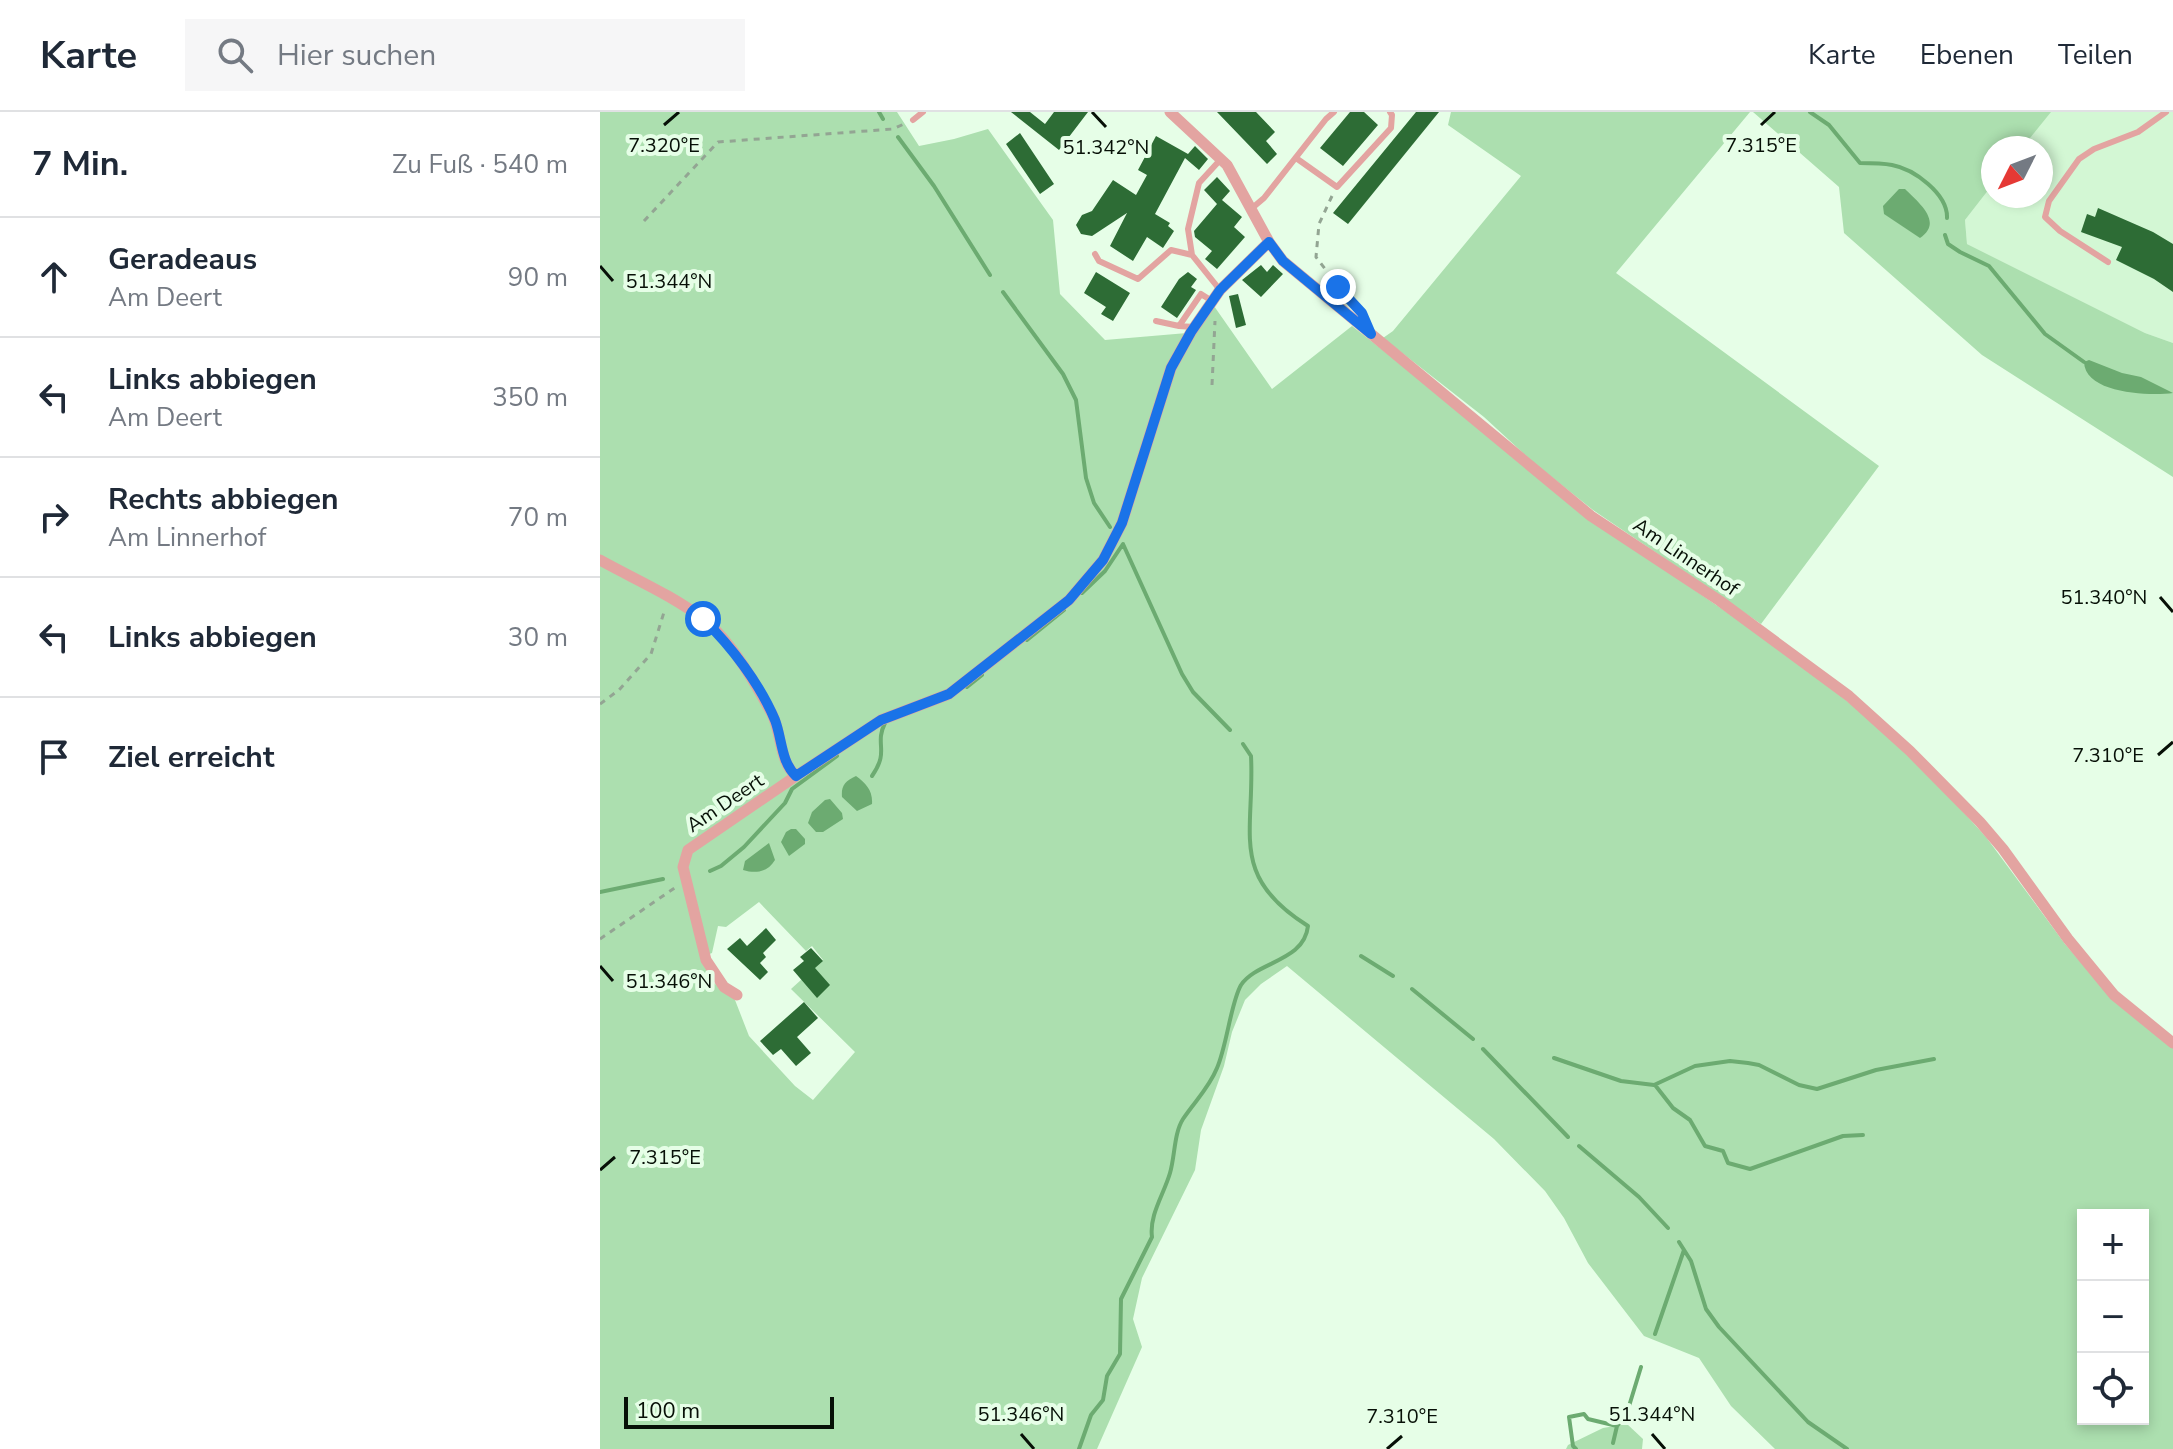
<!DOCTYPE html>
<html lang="de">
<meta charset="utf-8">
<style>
body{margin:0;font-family:"Nunito Sans",sans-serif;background:#f6f6f7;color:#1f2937}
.controls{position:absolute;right:24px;bottom:24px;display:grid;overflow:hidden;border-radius:0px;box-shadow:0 4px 12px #0003}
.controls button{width:72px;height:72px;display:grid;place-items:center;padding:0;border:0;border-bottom:2px solid #e0e1e3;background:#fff;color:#1f2937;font:40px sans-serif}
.compass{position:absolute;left:1381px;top:24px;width:72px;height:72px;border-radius:50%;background:#fff;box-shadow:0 4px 12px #0003;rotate:228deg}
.scale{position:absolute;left:24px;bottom:20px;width:210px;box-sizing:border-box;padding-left:8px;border:4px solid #071007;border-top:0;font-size:22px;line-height:28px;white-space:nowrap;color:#071007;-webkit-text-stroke:6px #e6fee7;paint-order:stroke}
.stop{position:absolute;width:24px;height:24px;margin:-18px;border:6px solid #1a73e8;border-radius:50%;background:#fff}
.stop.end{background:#1a73e8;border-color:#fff;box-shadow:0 2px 8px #0008}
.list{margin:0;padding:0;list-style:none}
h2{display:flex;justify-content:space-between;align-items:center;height:104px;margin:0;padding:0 32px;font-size:34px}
h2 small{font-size:26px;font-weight:400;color:#747a83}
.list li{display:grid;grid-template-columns:52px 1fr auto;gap:24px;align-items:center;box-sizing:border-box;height:120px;padding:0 32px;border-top:2px solid #e0e1e3}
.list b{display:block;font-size:30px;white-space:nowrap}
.list p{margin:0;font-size:26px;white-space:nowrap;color:#747a83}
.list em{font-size:26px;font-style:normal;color:#747a83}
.icon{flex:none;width:44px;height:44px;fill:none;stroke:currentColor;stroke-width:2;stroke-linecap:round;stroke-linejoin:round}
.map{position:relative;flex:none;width:1573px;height:1337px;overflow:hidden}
header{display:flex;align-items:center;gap:48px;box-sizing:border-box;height:112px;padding:0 40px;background:#fff;border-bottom:2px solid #e0e1e3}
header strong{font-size:38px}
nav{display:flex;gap:44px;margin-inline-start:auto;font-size:28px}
.search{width:560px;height:72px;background:#f6f6f7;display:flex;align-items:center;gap:20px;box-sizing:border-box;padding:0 28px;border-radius:0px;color:#747a83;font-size:30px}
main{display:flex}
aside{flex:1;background:#fff}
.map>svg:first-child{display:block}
.built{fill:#d3f7d4}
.green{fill:#acdfaf;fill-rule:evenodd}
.water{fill:#6cab71}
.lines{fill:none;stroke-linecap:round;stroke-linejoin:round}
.stream{stroke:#6cab71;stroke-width:4}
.building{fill:#2d6c35}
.path{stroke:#93a593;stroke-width:3;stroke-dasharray:6 6;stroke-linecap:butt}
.lane{stroke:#e3a4a1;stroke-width:6}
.street{stroke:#e3a4a1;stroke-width:11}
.route{stroke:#1a73e8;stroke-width:10}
.ticks{fill:none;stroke:#071007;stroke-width:3}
.labels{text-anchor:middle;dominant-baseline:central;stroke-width:8;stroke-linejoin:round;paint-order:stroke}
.street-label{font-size:20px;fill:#071007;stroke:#e6fee7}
.ticks-label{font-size:20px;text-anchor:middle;fill:#071007;stroke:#e6fee7;stroke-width:8;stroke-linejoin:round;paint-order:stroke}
</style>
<header>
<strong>Karte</strong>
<div class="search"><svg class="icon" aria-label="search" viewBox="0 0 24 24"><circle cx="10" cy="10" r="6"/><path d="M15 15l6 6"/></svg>Hier suchen</div>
<nav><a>Karte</a><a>Ebenen</a><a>Teilen</a></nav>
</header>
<main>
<aside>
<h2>7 Min.<small>Zu Fuß · 540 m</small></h2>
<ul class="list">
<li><svg class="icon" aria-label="ahead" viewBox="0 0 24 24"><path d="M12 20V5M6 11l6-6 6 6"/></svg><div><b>Geradeaus</b><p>Am Deert</p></div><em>90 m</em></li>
<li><svg class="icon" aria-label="left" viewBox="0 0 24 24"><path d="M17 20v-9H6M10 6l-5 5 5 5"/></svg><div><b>Links abbiegen</b><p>Am Deert</p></div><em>350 m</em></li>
<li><svg class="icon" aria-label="right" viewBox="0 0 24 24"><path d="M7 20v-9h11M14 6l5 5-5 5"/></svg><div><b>Rechts abbiegen</b><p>Am Linnerhof</p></div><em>70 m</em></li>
<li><svg class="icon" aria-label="left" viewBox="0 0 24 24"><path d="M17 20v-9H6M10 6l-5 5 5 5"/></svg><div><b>Links abbiegen</b></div><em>30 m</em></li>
<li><svg class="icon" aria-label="arrive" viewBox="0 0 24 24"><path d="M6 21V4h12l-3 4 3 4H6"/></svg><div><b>Ziel erreicht</b></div></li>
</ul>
</aside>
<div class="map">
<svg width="1573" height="1337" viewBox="0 0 1573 1337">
<rect width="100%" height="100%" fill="#e6fee7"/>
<!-- built -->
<path class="built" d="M1450,0H1573V231L1545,221L1367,132L1365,108L1393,72V84H1441V36H1421Z"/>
<!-- green -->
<path class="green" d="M0,0H297L319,34L354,27L388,17L453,108L460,182L505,228L587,221C573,247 561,273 552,301C539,342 529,385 512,425C500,454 471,472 461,501L486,477L509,445L525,412L572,258L599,211L614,194L672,277L752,214L880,314L991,407L1192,545L1262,601L1326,659L1386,725L1465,832L1510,884L1573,936V1337H1175L1131,1294L1099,1246L1044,1224L988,1151L964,1106L945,1079L894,1027L687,854L661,872L645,888L632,920L624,954L601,1018L595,1058L542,1166L533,1207L542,1235L497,1337H0ZM90,776L107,843L112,841L118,814L126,815L159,790L206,839L212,834L223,848L191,877L255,940L213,988L195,974L149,924L135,888L114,871L102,847L84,778ZM1483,1103H1543V1307H1483Z
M851,0H1150L1016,161L1279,354L1161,512L993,398L934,351L884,305L783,226L793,219L921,64L848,13Z
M1153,0H1451L1422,36H1393V72L1365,108L1367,132L1545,221L1573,231V365L1382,243L1244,121L1239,75Z
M1027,1312L1043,1327L1042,1337H966L968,1333L1003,1316Z"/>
<!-- water -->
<path class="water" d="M1299,77H1305C1318,90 1344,110 1320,126L1284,102L1283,94Z
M1489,248L1522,261L1541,265L1573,281C1550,284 1485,282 1484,250Z
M256,664C266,671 273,679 272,692L257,699L242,685C241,674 245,669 256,664Z
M230,687L242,701L243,707L223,720H216L208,711L212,700L225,688Z
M191,717H196L205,727V732L189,744L181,730L186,720Z
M169,731L175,748C168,760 156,762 143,758L145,749Z"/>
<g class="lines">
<!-- stream -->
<path class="stream" d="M279,0L283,7
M1210,0L1229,13L1260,51C1271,51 1282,51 1292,53C1314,57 1348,82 1347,106
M298,25L334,74L390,163
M1345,123L1348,132L1360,140L1389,154L1445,222L1484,250
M403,180L463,262L476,288L486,366L494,391L510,415
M482,481L505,459L523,432L582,562L593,580L630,618
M427,528L464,498
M367,575L382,563
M272,664C290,638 274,633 285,611
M110,759L121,754L144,735L185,691L192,677L237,644
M0,780L63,767
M761,844L793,864
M812,877L873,927
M883,937L968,1025
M954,946L1021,969L1054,973L1095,954L1130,949L1148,951L1159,953L1199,973L1217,977L1276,958L1334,947
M1055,973L1073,996L1090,1008L1105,1034L1123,1039L1128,1051L1150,1057L1243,1024L1263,1023
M979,1034L1039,1085L1068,1116
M1079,1130L1091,1149L1106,1197L1119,1215L1208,1310L1247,1337
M1055,1222L1084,1138
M1013,1331L1017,1314L1026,1304L1041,1255
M479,1337L491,1303L503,1288L507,1264L520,1242L521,1187L552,1125C549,1103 564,1082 570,1061C575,1044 574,1021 583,1007C595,989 609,976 617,956C627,933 631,890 641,873C657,849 704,850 708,814C628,764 655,721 651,644L643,632
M976,1337L973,1334L969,1305L984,1302L988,1307L1017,1314"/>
</g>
<!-- building -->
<path class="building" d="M411,0H430L445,12L454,0H488L459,38Z
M617,0H656L675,20L666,29L677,42L667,52Z
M750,0H764L778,13L743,54L720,36Z
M816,0H839L748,112L733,101Z
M420,21L454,72L440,82L406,32Z
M556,24L588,42L595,34L608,47L599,58L585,46L555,102L570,111L568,114L574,119L563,136L547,125L533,149L510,134L527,101L492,124L481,122L476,113L482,103L492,99L513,68L536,83L547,63L538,58Z
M617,65L630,79L622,88L642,105L634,115L645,125L617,157L605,147L612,139L595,125L594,119L617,92L604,78Z
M1498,96L1553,120L1573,132V180L1554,167L1516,148L1522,135L1481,120L1487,102L1495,105Z
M661,153L667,160L673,153L683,162L661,185L642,168Z
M496,160L530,181L513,209L501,202L506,195L484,181Z
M588,160L597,167L591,175L596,178L577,206L561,195L579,167Z
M638,182L646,213L636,216L629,184Z
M166,816L176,828L163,841L166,845L160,851L168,860L160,868L127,837L140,826L147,834Z
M211,836L223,849L215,856L230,873L217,886L193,858L204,849L200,845Z
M204,890L218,906L197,925L211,941L196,954L181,937L173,943L160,929Z"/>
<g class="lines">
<!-- path -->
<path class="path" d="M732,84L719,112L716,145L745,183
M44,109L118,30L293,17L304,12
M612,273L615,209
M0,592L19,578L51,542L65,497
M0,827L76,775"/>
<!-- lane -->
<path class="lane" d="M313,8L323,0
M696,46L737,75L791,16L792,3L790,0
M651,97L664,86L726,7L734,0
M495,142L499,149L538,167L571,138L592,143L620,178
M592,143L588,117L599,71L621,47
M1508,150L1460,119L1445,105L1449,89L1479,47L1494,37L1538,20L1566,0
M556,209L579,214
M594,215L579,214L601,182L612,189"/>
<!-- street -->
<path class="street" d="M570,0L627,53L669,130L683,149L991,404L1120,489L1249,584L1310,639L1380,710L1403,737L1468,827L1514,883L1573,931
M0,448C34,467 72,483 103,507C130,527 156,572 172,602C182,622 179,649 196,664L281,608L349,582L469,488L503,448L522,411L571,256L591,220L620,178L669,130
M137,883L124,875L106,848L83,755L88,738L196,664"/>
</g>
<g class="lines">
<!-- route -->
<path class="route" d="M103,507C131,534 160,572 175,608C182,626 181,650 196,664L281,608L349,582L469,488L503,448L522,411L571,256L591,220L620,178L669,130L683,149L771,222L762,201L738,175"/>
</g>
<!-- ticks -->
<path class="ticks" d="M492,0L506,15M64,13L79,0M1161,13L1175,0M0,154L13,169M1560,485L1573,500M1558,643L1573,630M0,854L13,869M0,1058L15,1045M421,1322L434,1337M1052,1322L1065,1337M787,1337L802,1324"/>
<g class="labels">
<!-- street labels -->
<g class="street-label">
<text transform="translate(1086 445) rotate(34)">Am Linnerhof</text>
<text transform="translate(125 691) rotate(-34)">Am Deert</text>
</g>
</g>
<g class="ticks-label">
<text x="64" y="40">7.320°E</text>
<text x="1161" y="40">7.315°E</text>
<text x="506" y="42">51.342°N</text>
<text x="69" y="176">51.344°N</text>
<text x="1504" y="492">51.340°N</text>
<text x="1508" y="650">7.310°E</text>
<text x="69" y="876">51.346°N</text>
<text x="65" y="1052">7.315°E</text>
<text x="421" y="1309">51.346°N</text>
<text x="1052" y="1309">51.344°N</text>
<text x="802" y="1311">7.310°E</text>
</g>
</svg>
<div class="controls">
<button>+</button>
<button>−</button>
<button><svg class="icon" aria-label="locate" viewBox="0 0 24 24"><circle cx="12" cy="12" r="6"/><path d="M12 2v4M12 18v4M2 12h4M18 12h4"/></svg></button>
</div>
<svg class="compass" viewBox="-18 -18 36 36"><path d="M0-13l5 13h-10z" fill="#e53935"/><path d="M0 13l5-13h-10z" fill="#747a83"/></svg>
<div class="scale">100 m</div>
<div class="stop" style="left:103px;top:507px"></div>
<div class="stop end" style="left:738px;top:175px"></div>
</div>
</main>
